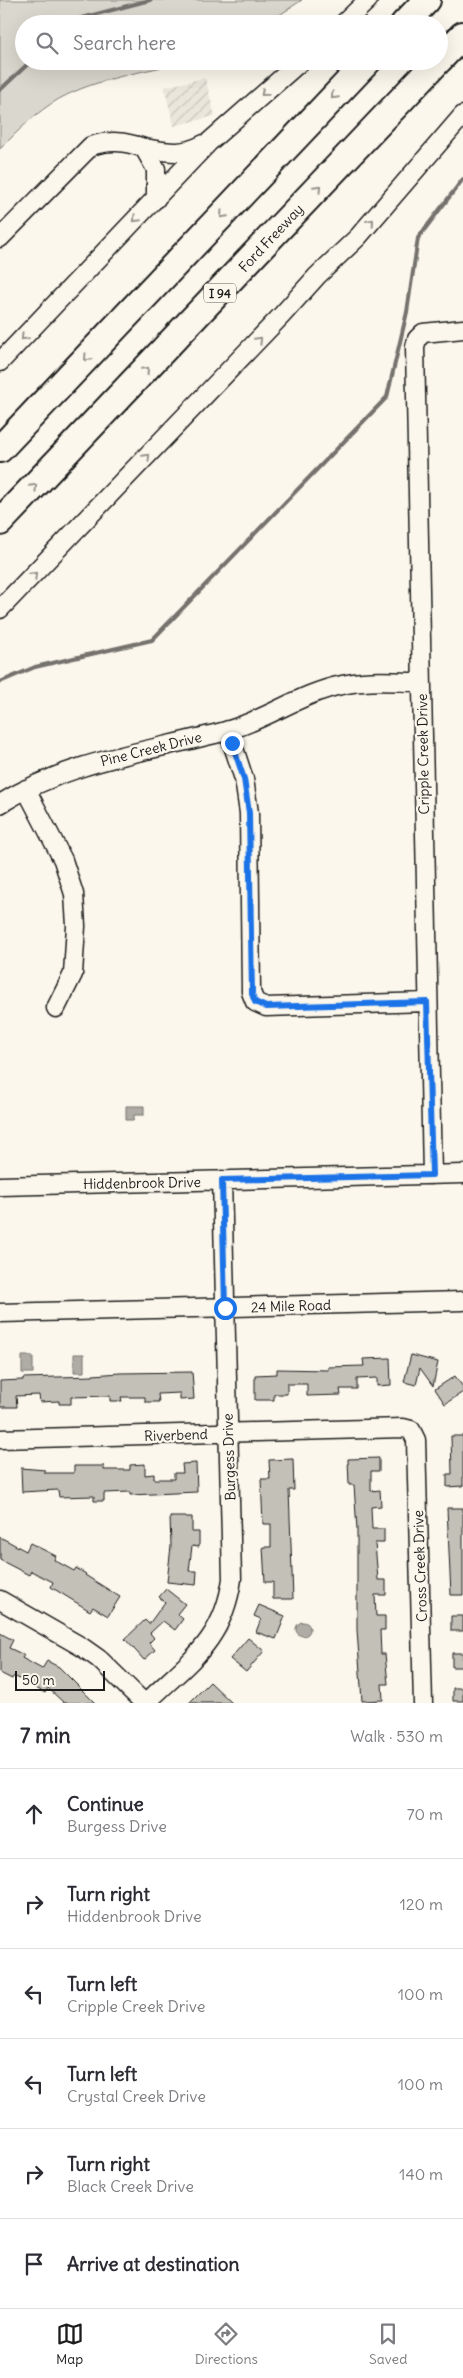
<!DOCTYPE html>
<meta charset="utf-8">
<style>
body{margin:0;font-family:Delius,sans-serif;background:#f7f7f7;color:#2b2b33}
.scale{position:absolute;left:15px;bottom:12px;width:90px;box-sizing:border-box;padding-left:5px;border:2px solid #1c1c1c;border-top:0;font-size:14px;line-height:18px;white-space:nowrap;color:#1c1c1c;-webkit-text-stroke:4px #fbf7ec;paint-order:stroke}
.stop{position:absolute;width:15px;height:15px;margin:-11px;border:4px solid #1a73e8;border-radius:50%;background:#fff}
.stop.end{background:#1a73e8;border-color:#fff;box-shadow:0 1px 5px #0008}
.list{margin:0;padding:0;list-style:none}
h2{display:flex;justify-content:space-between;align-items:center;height:65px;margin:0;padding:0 20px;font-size:21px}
h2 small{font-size:16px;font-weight:400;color:#7c7c81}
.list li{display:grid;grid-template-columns:32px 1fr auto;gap:15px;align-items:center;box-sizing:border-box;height:90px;padding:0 20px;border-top:1px solid #e1e1e2}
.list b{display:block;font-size:19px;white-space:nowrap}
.list p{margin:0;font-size:16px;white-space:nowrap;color:#7c7c81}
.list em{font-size:16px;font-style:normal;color:#7c7c81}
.icon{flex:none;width:28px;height:28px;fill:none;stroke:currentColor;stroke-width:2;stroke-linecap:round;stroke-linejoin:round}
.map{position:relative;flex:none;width:463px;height:1703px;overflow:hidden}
.search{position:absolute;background:#fff;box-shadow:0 5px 20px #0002;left:15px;right:15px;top:15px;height:55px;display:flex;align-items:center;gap:12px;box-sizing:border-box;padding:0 18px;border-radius:28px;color:#7c7c81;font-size:19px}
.sheet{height:605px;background:#fff}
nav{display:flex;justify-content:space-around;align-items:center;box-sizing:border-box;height:70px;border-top:1px solid #e1e1e2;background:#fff;font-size:14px;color:#7c7c81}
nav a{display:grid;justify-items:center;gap:2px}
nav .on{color:#1c1c1c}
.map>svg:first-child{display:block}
.industrial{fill:url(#industrial-furrows)}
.green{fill:#dad7ce;stroke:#7b7a75}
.water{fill:#afaca5;stroke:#74726e}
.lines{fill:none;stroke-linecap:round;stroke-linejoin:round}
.stream{stroke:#74726e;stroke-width:4}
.building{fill:#c3c0b8;stroke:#1c1c1c}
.minor-casing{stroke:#1c1c1c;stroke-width:21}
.highway-casing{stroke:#1c1c1c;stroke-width:30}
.minor{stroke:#fbf7ec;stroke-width:18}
.highway{stroke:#fbf7ec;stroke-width:26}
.oneway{stroke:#97948e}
.route{stroke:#1a73e8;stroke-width:6}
.labels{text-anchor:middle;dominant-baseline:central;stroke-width:4.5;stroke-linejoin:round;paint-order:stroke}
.shield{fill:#fbf7ec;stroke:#5f5e5a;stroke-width:1}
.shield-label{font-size:12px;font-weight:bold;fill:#1c1c1c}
.street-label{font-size:14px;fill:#1c1c1c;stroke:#fbf7ec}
</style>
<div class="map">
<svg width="463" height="1703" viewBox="0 0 463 1703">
<defs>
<pattern id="industrial-furrows" width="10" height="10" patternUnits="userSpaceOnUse" patternTransform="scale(1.25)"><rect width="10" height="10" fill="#eae6dc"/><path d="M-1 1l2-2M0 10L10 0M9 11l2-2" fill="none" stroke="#c8c5bc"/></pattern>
</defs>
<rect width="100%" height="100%" fill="#fbf7ec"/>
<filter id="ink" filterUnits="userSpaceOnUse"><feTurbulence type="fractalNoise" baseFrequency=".02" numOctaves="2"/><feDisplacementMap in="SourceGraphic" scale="10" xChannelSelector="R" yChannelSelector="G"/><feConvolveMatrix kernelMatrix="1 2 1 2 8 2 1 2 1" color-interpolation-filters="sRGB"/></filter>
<g filter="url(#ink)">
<!-- industrial -->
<path class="industrial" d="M205,78L215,116L174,126L164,87Z"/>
<!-- green -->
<path class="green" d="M0,0H302L266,24H24V61H187C145,72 97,78 59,99C36,112 18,131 0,149Z"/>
<!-- water -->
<path class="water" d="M126,1106H144V1115H134V1120H126Z
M74,1354H84V1372H74Z
M22,1356H33V1373H22Z
M296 1629a7 7 0 1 1 14 0a7 7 0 1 1-14 0Z"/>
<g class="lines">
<!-- stream -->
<path class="stream" d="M70,24L74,20L150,0
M0,90L31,61
M0,682L35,667L152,640L387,397L407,312L418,238L463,179"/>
</g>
<!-- building -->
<path class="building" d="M411,1355L438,1362L433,1386L420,1368L416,1385L404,1382Z
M390,1358L391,1385L377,1386V1378L357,1379V1389H340L341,1395L307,1396V1384H287V1394H274V1400H255V1375L277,1374V1369L328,1370V1367L364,1366L363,1359Z
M192,1372L194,1399L180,1400V1393L158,1394L159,1402H145V1397H121L122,1401H110V1396L71,1397V1404H59V1401L40,1402L39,1395L16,1396L17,1407H0V1381L23,1380V1378L93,1376V1375L120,1373Z
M455,1376L463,1387V1392L445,1404L435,1389Z
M451,1436H463V1486L447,1487V1474H452Z
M379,1458V1471H371V1491L380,1490L381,1506L371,1507L372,1529H384V1543H375L378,1580H386V1595H375L376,1616H385V1630H380L381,1654H385L388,1684H382L383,1700L362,1701L357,1630V1530L354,1485H349L348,1459Z
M293,1459L294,1490H289L293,1599H273V1582H265L263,1547H271V1524H263L261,1479H270L269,1460Z
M196,1463L197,1492L130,1495V1492L104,1493V1501H94V1496L59,1497L58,1490L22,1492L21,1468L45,1470V1473H74V1466H104V1470H130V1465L145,1464V1475L154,1474V1479H174V1473H183L182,1464Z
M447,1508H463V1595H451Z
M170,1517H192V1532H199V1547L192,1546L189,1571H197L196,1585L167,1582L171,1546Z
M0,1537L26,1551L30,1543L56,1556L54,1560L74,1571L76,1568L86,1574L85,1575L120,1597L108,1616L93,1607L90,1611L51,1587L53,1582L31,1571L29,1575L0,1560Z
M166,1589L185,1604L177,1614L183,1619L175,1630L163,1621L150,1633L154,1638L149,1643L155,1650L144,1660L125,1639L145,1620L149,1624L165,1602L159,1597Z
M259,1605L285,1616L276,1639L256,1632L261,1619L254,1616Z
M451,1616H463V1631H451Z
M0,1633L13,1640L9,1648L24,1655L22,1658L42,1669L47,1661L59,1667L95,1703H64L48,1688L45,1693L14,1676L12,1679L0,1673Z
M248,1638L264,1651L246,1672L230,1659Z
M452,1653H463V1667H452Z
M210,1682L232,1703H189Z
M453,1688H463V1701H453Z"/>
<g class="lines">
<defs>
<path id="minor" d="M343,24L368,0
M144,148C168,152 181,156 204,144
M0,238L91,146C110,140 124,141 144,148L156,169V199
M0,362L209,142L301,61
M0,609L282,315L317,276L358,237L463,115
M228,730L244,779L249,813L251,992L255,1002L266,1007L427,1002
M26,789L63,860L74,894L76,926L73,974L56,1008
M0,804C70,760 148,752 226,731C266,720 301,693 342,685C367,679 395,682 421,682
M432,1175L415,347L417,339L423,333L463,329
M0,1186L463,1174
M0,1313L463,1301
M0,1439L403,1428L411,1430L416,1440L423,1703
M0,1600L82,1647L99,1659L144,1703
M146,1703C189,1661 223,1642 232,1579L222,1180"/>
<path id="highway" d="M404,24L427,0
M439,60L463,35
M0,449L368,61
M0,522L438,61"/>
</defs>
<!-- minor casing -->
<use href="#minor" class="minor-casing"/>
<!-- highway casing -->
<use href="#highway" class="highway-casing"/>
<!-- minor -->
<use href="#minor" class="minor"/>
<!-- highway -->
<use href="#highway" class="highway"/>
</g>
<!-- one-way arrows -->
<defs><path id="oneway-chevron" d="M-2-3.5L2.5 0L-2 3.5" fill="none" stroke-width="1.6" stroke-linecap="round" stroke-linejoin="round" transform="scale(1.25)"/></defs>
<g class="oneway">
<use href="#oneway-chevron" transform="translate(264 93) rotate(139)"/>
<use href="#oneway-chevron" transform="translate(334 96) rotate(134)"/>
<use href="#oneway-chevron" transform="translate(318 188) rotate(-47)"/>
<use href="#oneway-chevron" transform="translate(223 215) rotate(133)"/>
<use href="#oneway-chevron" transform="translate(136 219) rotate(134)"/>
<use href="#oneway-chevron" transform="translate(371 222) rotate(-49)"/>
<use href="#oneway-chevron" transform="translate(24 337) rotate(134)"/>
<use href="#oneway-chevron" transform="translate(259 340) rotate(-46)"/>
<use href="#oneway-chevron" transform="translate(87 358) rotate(133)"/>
<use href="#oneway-chevron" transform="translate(146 370) rotate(-47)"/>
<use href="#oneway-chevron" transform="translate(147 457) rotate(-46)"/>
<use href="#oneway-chevron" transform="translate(34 487) rotate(-46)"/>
<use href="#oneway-chevron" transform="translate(34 575) rotate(-45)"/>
</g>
</g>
<g class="lines" filter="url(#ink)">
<!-- route -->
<path class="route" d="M225,1308L222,1180L432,1175L427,1002L266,1007L255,1002L252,994L249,813L244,779L232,743"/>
</g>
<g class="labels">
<!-- shield labels -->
<rect class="shield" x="204" y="283.5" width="32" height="19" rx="4"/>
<g class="shield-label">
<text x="220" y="293">I 94</text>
</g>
<!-- street labels -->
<g class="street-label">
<text transform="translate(271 238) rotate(-47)">Ford Freeway</text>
<text transform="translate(151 749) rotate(-14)">Pine Creek Drive</text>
<text transform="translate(423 754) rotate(-91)">Cripple Creek Drive</text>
<text transform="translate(142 1183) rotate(-1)">Hiddenbrook Drive</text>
<text transform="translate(291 1306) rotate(-2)">24 Mile Road</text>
<text transform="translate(176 1435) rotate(-2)">Riverbend</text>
<text transform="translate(229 1457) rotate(-92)">Burgess Drive</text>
<text transform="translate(420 1566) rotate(-92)">Cross Creek Drive</text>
</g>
</g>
</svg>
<div class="scale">50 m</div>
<div class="stop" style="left:225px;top:1308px"></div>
<div class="stop end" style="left:232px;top:743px"></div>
<div class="search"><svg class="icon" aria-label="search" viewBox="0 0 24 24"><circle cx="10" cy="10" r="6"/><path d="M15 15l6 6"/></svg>Search here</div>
</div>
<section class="sheet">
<h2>7 min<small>Walk · 530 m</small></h2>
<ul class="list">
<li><svg class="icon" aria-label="ahead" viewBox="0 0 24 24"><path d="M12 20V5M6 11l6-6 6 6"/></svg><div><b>Continue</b><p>Burgess Drive</p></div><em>70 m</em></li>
<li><svg class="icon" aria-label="right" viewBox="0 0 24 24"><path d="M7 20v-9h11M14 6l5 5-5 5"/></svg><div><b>Turn right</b><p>Hiddenbrook Drive</p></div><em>120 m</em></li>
<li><svg class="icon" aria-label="left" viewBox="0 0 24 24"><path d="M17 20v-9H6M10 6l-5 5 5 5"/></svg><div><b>Turn left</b><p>Cripple Creek Drive</p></div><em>100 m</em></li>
<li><svg class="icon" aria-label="left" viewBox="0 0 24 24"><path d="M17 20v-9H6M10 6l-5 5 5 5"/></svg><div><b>Turn left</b><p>Crystal Creek Drive</p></div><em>100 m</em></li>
<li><svg class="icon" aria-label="right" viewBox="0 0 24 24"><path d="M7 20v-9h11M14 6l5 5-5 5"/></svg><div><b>Turn right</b><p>Black Creek Drive</p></div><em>140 m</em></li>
<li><svg class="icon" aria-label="arrive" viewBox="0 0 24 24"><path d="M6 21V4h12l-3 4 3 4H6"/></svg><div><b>Arrive at destination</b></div></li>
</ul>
</section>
<nav>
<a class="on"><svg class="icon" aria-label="map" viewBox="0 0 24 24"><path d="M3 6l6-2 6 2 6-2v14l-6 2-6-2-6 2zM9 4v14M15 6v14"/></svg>Map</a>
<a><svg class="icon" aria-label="directions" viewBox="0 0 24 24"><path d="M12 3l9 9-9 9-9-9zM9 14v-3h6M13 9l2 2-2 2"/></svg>Directions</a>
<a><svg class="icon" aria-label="saved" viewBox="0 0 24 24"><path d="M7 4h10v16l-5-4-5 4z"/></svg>Saved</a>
</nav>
